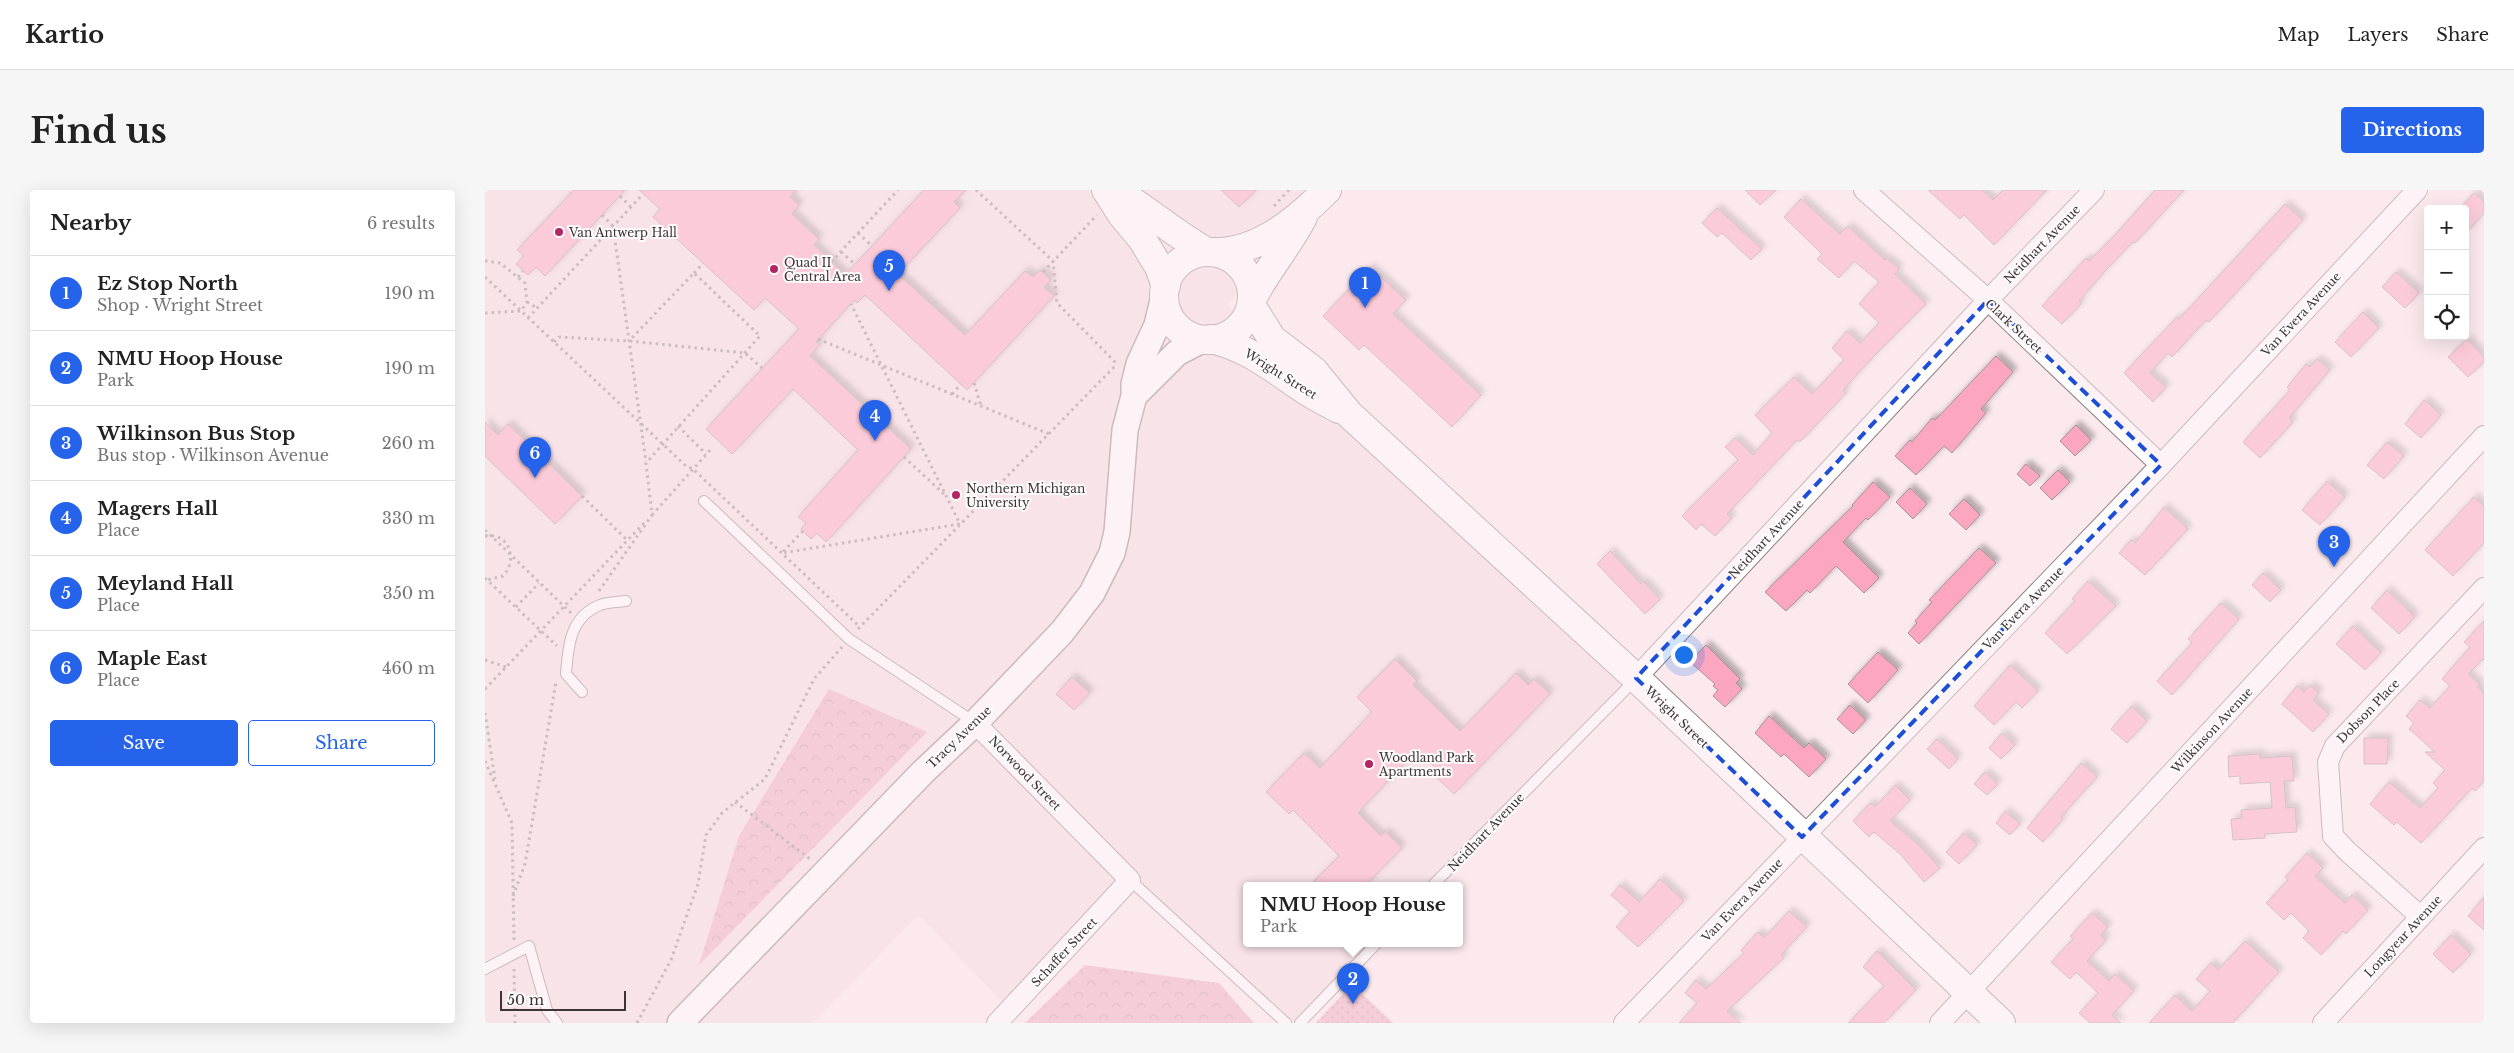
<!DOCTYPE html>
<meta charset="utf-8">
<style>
body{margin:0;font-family:"Libre Baskerville",serif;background:#f6f6f6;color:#222}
.controls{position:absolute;right:15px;top:15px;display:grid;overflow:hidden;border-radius:5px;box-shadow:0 5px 20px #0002}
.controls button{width:45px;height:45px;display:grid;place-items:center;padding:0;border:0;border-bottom:1px solid #e0e0e0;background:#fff;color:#222;font:25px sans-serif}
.scale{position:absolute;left:15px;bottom:12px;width:126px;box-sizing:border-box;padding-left:5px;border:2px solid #3c3537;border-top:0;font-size:14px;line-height:18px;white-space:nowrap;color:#3c3537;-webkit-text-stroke:4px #fefbfc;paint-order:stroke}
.you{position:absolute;left:1198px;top:464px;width:18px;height:18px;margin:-12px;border:4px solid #fff;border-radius:50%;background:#1a73e8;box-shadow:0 0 0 8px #1a73e833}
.badge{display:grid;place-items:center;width:32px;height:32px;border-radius:50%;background:#2563eb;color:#fff;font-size:16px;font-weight:700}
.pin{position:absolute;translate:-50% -41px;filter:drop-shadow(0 1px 2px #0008)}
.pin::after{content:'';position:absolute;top:26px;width:18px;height:15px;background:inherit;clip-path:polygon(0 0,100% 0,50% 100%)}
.popup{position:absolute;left:758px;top:692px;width:220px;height:65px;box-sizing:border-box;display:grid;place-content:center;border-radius:5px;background:#fff;filter:drop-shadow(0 1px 4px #0005);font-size:16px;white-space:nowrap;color:#767676}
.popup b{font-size:19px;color:#222}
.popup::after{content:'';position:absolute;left:50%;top:100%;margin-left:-10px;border:10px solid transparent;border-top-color:#fff}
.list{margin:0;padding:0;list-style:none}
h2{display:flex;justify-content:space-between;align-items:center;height:65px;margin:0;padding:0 20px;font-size:21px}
h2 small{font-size:16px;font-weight:400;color:#767676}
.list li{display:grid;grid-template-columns:32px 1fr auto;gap:15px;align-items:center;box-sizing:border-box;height:75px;padding:0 20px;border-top:1px solid #e0e0e0}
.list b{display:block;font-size:19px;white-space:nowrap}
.list p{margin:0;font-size:16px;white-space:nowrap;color:#767676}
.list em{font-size:16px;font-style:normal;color:#767676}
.actions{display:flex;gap:10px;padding:15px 20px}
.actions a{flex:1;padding:11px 0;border:1px solid #2563eb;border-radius:5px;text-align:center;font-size:18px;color:#2563eb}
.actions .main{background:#2563eb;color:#fff}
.icon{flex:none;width:28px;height:28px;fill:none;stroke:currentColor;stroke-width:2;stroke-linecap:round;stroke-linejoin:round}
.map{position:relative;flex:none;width:1999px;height:833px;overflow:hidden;border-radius:5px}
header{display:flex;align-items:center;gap:30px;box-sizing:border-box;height:70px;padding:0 25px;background:#fff;border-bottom:1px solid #e0e0e0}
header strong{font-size:24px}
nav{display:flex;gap:28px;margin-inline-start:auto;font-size:18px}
.intro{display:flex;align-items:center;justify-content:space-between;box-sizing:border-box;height:120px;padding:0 30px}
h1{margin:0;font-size:35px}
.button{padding:12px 22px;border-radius:5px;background:#2563eb;color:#fff;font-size:18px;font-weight:700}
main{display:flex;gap:30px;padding:0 30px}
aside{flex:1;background:#fff;border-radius:5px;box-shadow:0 5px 20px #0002}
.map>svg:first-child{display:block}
.built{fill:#f4dbe1}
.forest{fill:url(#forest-crowns)}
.park{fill:url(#park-dots)}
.building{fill:#fda6bf;stroke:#a39397;filter:url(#shadow)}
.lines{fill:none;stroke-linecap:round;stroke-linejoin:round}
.service-casing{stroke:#908084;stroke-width:12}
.minor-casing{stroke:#908084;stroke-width:22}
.tertiary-casing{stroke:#908084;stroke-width:28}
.secondary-casing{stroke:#908084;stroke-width:30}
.path{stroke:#93878a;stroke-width:3;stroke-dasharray:2.5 4;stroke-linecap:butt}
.service{stroke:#fff;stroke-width:10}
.minor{stroke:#fff;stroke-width:20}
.tertiary{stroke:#fff;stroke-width:25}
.secondary{stroke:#fff;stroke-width:28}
.marked{fill:none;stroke:#1d4ed8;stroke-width:4;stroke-dasharray:10 6;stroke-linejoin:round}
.poi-dot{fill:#b22661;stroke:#fefbfc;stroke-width:2}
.labels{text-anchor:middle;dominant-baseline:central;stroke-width:4;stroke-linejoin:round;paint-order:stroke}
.poi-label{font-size:12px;fill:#3c3537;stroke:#fefbfc;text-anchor:start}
.street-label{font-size:12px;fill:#3c3537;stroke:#fefbfc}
</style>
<header>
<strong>Kartio</strong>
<nav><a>Map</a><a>Layers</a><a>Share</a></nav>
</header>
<div class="intro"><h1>Find us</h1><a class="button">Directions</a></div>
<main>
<aside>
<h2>Nearby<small>6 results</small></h2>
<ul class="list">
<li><span class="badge">1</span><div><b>Ez Stop North</b><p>Shop · Wright Street</p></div><em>190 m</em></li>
<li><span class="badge">2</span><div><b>NMU Hoop House</b><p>Park</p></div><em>190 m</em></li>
<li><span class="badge">3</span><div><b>Wilkinson Bus Stop</b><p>Bus stop · Wilkinson Avenue</p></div><em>260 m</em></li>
<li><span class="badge">4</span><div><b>Magers Hall</b><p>Place</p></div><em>330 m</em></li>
<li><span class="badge">5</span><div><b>Meyland Hall</b><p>Place</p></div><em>350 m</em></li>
<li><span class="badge">6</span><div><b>Maple East</b><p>Place</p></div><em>460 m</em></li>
</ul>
<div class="actions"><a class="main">Save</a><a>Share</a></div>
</aside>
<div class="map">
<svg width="1999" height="833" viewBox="0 0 1999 833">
<defs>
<pattern id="forest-crowns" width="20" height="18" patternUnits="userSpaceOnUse" patternTransform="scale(1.25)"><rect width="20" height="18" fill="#ebacbd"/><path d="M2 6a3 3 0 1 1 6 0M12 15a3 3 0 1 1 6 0" fill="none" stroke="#c08d9a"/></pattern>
<pattern id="park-dots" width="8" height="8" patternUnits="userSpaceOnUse" patternTransform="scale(1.25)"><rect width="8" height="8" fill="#ebacbd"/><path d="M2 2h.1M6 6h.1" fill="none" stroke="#c08d9a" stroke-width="1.8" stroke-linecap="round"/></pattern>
<filter id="shadow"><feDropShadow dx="4.5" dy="-4.5" stdDeviation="2.5" flood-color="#0004"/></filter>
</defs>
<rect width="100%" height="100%" fill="#fbe9ee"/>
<!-- built -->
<path class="built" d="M0,0H850L742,115L1141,494L950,695H762V753H896L820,833H795L645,691L525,820L433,725L328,833H0Z"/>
<!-- forest -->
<path class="forest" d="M344,499L442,542L214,775L254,646Z
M600,775L734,793L769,833H540Z"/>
<!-- park -->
<path class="park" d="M867,794L908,833H831Z"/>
<!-- building -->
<path class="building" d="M89,0H140L60,86L51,77L43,85L31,74L39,66L32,60Z
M154,0H311L305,7L314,15L307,24L334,49L329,55L360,85L439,0H481L469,12L475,18L413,84L480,145L540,81L548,87L555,80L566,90L559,97L569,106L482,200L380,105L372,113L369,110L331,152L335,154L325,166L426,259L341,352L332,343L326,349L316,339L321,333L313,327L373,260L308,199L247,264L221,239L314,139L280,108L269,120L168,27L175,19Z
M736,0H771L754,17Z
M1260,0H1291L1275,15Z
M1443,0H1497L1508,10L1518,0H1562L1509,55L1479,25L1475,29Z
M1670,0H1699L1650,53L1648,52L1620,81L1594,111L1596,114L1577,134L1557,116L1601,68L1604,71L1628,47Z
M1989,3L1999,12V23L1980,44V19L1975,18Z
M1316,9L1355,44L1363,36L1400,70L1401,68L1414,79L1410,84L1441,114L1389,166L1358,200L1361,203L1315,252L1312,250L1242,324L1247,328L1230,346L1216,334L1211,340L1197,326L1253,270L1240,257L1250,248L1268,265L1287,243L1270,225L1309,187L1327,204L1359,170L1347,158L1362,141L1375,153L1394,133L1374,114L1394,92L1369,71L1354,88L1332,69L1337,64L1299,27Z
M1800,14L1818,30L1724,132L1721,130L1687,167L1683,163L1665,183L1681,197L1668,212L1639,183L1692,127L1694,129Z
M1232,18L1277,59L1266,70L1237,43L1232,47L1217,33Z
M885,77L921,110L908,124L996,205L967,237L879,155L874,160L838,126Z
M1911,82L1934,103L1920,118L1897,97Z
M1878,122L1894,138L1866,167L1850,152Z
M1982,149L1999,167V172L1983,187L1963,167Z
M1511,166L1528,182L1496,219L1501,223L1467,263L1459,256L1431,285L1410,266L1425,250L1427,252L1447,228L1450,230L1457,223Z
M1832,169L1845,180L1804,228L1808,232L1775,268L1758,252L1805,200L1802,197L1821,174L1825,177Z
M1939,210L1956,225L1936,248L1920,234Z
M0,232L13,245L23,234L97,306L70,334L0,266Z
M1591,235L1606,250L1590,266L1575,251Z
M1902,252L1919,266L1899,289L1882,275Z
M1541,274L1555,286L1545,296L1532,284Z
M1573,280L1585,292L1567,310L1555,298Z
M1842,291L1860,307L1835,335L1817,320Z
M1388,292L1405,307L1383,330L1381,328L1358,352L1394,388L1379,403L1351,376L1325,403L1322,400L1301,421L1280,402L1368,316L1367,315Z
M1425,298L1442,314L1428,329L1411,312Z
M1989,307L1999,316V353L1968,386L1940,360Z
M1479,309L1495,325L1481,340L1464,324Z
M1679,317L1703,339L1660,385L1634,363L1646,350L1650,353Z
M1494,358L1511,373L1434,454L1423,443L1432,433L1430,431L1447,412L1444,410Z
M1125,361L1156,394L1158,391L1175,409L1160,424L1112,374Z
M1778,383L1796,400L1785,412L1767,395Z
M1603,391L1631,416L1582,464L1560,443L1590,411L1587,409Z
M1902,400L1930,427L1914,444L1886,418Z
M1736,413L1754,429L1687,505L1672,491L1707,453L1703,449Z
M1999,431V470L1998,469L1983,484L1995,495L1992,497L1999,503V591L1990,601L1987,598L1936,653L1912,632L1909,635L1885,614L1904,592L1935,618L1953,598L1948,593L1960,580L1940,562H1950L1924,539L1929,533L1921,526L1935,510L1945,518L1965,496L1957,489L1985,457L1979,452Z
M1868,436L1896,463L1880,480L1851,454Z
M1221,455L1255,489L1251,493L1257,499L1240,517L1228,506L1233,500L1228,496L1230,494L1205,472Z
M1393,462L1413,480L1383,513L1363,494Z
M910,469L932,491L928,495L975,541L1031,483L1043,495L1049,489L1065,504L969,604L951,587L955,582L932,560L873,623L896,646L900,641L917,658L881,695H825L854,666L808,620L804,624L781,602L819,563L835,578L887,522L872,507Z
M1525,475L1553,501L1537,518L1531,512L1509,535L1489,516Z
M587,487L605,503L589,520L571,504Z
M1825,495L1834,503L1828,510L1844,524L1828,542L1797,514L1812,496L1819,502Z
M1365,515L1381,530L1368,544L1352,529Z
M1647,516L1662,531L1642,553L1626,539Z
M1284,526L1319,558L1324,553L1341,569L1324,587L1299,564L1296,567L1270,543Z
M1517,543L1530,555L1516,569L1504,558Z
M1879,548H1903L1902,574H1879Z
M1452,549L1473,569L1464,579L1442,559Z
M1775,564V568L1807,566L1809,591H1799L1801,618L1810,617L1812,642L1780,644V648L1748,650L1746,629L1757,628L1756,620L1787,618L1785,592L1755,594V586L1744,587L1743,566Z
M1596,573L1612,587L1576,627L1578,629L1558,652L1542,638Z
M1500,582L1513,594L1502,605L1489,594Z
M1410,595L1425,610L1405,631L1433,654L1455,678L1439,692L1415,664L1389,642L1384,647L1368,631L1385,613L1390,617Z
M1520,621L1535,634L1525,645L1511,633Z
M1479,643L1492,655L1474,674L1461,662Z
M1822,663L1838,678L1830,686L1854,708L1860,713L1867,705L1883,720L1861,744L1858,741L1836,765L1818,748L1824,741L1806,723L1799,730L1781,713L1803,690L1800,687Z
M1175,689L1199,711L1153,757L1131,737L1145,722L1126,705L1135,695L1154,712Z
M1999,707V740L1983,726Z
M1304,721L1322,737L1296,765L1299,768L1242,821L1256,833H1194L1212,813L1200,803L1211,790L1221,799L1259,763L1256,760L1273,742L1279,748Z
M1607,723L1623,737L1616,745L1621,750L1602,771L1624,791L1630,784L1649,801L1627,825L1636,833H1605L1594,823L1613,803L1591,782L1585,789L1566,772L1588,749L1585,746Z
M1966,745L1986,764L1968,783L1948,764Z
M1760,751L1794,782L1748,833H1664L1690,805L1707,821L1725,801L1711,789L1726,773L1733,780Z
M1392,761L1431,800L1399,833H1363L1399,796L1378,777Z"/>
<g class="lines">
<defs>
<path id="service" d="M219,311L364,449L489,532
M97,502L81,484C83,456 85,427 115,415C122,412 133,412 141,411
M645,690L801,833
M948,695L1151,489
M0,779L44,756L62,820L72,833
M815,833L892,753"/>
<path id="minor" d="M1379,0L1503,110L1676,275
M1151,488L1503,110L1609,0
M490,533L645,690L512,833
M1936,727L1862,661L1848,646L1843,572L1850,556L1999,398
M1139,833L1676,275L1932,0
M1455,833L1999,246
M1838,833L1999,658"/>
<path id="tertiary" d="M649,206L692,163L719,149
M195,833L438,582L490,533L577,442L607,403L627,363L632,342L640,240L649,206V194L654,174L672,135L679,106"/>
<path id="secondary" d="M621,0L637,25L657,49L674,77L681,96
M629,0C661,18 689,44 722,62
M728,62C772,64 812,30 842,0
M679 106a44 44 0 1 1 88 0a44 44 0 1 1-88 0Z
M767,109C782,80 803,56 818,27
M766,115L787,149L829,181L864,224L1151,488L1516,833
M726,149C763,157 790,180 820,200C831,207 843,213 854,219"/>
</defs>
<!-- service casing -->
<use href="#service" class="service-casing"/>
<!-- minor casing -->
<use href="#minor" class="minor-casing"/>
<!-- tertiary casing -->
<use href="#tertiary" class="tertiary-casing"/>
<!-- secondary casing -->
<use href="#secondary" class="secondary-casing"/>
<!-- path -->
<path class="path" d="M491,0L568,71L572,113L632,174
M135,6L146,17
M789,16L804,0
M117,25L128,36L161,272
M373,43L387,56
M356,62L370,74
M0,71L15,73L40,93L42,112L36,121L0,123
M346,72L413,0
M558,82L612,25
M209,83L218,73
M0,87L201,276L208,279L375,437
M33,87L38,81
M42,112L52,118
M43,128L158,4
M333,149L564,244
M69,152L74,147L144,151L260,163L277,178
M489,193L496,216
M467,204L476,194
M193,236L221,264
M419,267L459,304
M97,306L142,350
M167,325L227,258
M0,340L86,423
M318,341L297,363L475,334L366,114
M0,346C25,342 33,370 18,386L2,390
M0,388L72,456
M114,401L167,325L161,273L275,146L209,83L144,151
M31,417L54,393
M373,439L632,174
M0,470L21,477
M0,499L159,333
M0,523L10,589
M0,571L27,633L29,750
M250,612L325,669
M28,706L40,674L71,492
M29,779L30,833
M152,833L186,770L213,694L221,645L237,623L280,589L329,489L357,457"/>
<!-- service -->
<use href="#service" class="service"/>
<!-- minor -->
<use href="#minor" class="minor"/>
<!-- tertiary -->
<use href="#tertiary" class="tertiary"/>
<!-- secondary -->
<use href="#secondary" class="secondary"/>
</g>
<!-- marked area -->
<path d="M0 0H1999V833H0ZM1503,110L1676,275L1317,647L1151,488Z" fill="#fbe9ee" fill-opacity=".55" fill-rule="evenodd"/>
<path class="marked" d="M1503,110L1676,275L1317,647L1151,488Z"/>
<!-- markers -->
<g class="poi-dot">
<circle cx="74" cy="42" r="5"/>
<circle cx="289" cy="79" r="5"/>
<circle cx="471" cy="305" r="5"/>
<circle cx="884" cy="574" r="5"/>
</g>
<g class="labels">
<!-- poi labels -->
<g class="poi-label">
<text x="84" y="42">Van Antwerp Hall</text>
<text x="299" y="72">Quad II<tspan x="299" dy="14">Central Area</tspan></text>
<text x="481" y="298">Northern Michigan<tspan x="481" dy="14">University</tspan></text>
<text x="894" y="567">Woodland Park<tspan x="894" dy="14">Apartments</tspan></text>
</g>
<!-- street labels -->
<g class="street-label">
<text transform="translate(1557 54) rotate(-46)">Neidhart Avenue</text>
<text transform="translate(1816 124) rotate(-47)">Van Evera Avenue</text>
<text transform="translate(1529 136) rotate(43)">Clark Street</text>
<text transform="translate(796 184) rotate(32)">Wright Street</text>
<text transform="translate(1281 349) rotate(-47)">Neidhart Avenue</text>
<text transform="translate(1538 418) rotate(-46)">Van Evera Avenue</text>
<text transform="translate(1883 521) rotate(-46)">Dobson Place</text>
<text transform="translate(1192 527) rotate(44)">Wright Street</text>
<text transform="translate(1727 540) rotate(-47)">Wilkinson Avenue</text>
<text transform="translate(474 547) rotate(-44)">Tracy Avenue</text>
<text transform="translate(540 583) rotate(46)">Norwood Street</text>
<text transform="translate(1001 642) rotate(-46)">Neidhart Avenue</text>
<text transform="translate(1257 710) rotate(-46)">Van Evera Avenue</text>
<text transform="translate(1918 746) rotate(-47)">Longyear Avenue</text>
<text transform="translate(579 762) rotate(-47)">Schaffer Street</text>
</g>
</g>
</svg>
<div class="controls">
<button>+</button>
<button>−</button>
<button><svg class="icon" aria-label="locate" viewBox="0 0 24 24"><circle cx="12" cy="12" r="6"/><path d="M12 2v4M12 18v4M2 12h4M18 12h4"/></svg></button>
</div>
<div class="scale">50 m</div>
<div class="you"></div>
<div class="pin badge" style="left:880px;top:118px">1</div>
<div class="pin badge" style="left:868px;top:814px">2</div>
<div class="popup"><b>NMU Hoop House</b>Park</div>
<div class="pin badge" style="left:1849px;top:377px">3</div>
<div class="pin badge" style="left:390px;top:251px">4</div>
<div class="pin badge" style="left:404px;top:101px">5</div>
<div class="pin badge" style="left:50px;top:288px">6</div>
</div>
</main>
